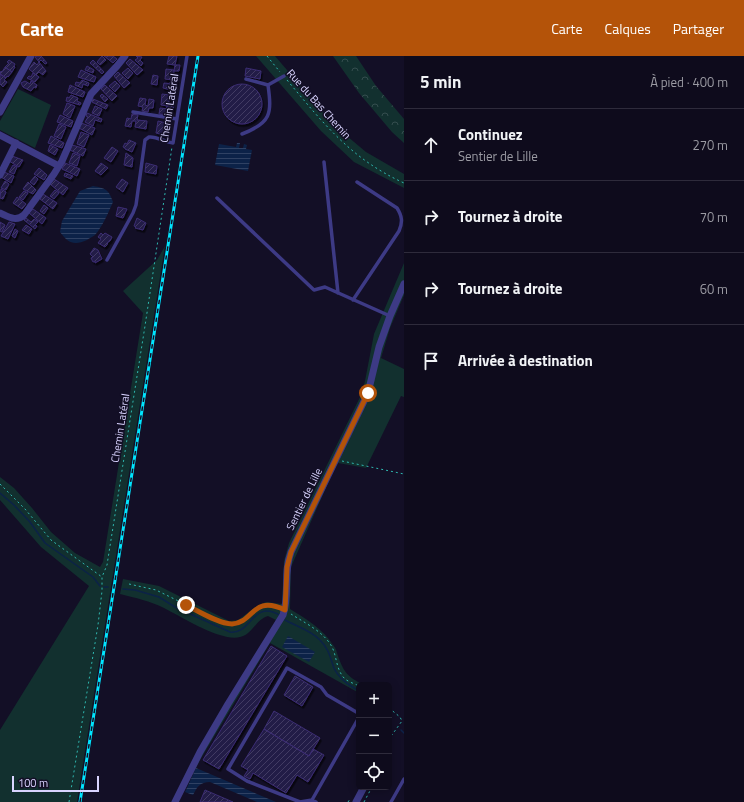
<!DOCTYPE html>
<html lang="fr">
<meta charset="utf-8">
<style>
body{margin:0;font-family:"Titillium Web",sans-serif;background:#1c1929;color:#f1f3f6}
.controls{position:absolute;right:12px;bottom:12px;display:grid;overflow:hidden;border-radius:6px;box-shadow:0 2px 10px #0003}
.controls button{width:36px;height:36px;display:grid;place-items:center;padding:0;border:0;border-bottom:1px solid #2e2b3b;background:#0e0b1c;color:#f1f3f6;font:20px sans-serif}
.scale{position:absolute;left:12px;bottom:10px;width:87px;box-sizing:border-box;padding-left:4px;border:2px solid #d9d4ff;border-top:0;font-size:11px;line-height:14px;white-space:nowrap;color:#d9d4ff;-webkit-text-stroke:3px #130f26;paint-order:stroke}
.stop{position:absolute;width:12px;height:12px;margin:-9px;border:3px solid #b45309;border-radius:50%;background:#fff}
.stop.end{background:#b45309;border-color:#fff;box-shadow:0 1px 4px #0008}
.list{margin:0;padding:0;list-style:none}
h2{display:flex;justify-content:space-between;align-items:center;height:52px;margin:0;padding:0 16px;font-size:17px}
h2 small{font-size:13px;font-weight:400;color:#9b9ba3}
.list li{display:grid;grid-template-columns:26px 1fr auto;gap:12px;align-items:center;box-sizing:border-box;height:72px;padding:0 16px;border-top:1px solid #2e2b3b}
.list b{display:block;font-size:15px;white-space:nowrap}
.list p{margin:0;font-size:13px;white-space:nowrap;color:#9b9ba3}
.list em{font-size:13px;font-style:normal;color:#9b9ba3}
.icon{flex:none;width:22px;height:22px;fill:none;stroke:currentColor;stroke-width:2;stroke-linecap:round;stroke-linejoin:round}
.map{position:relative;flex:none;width:404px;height:746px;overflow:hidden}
header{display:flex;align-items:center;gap:24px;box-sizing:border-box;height:56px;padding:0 20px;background:#b45309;color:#fff}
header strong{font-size:19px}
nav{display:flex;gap:22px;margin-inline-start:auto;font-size:14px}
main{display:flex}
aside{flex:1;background:#0e0b1c}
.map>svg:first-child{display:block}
.grass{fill:#12302f}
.forest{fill:url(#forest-crowns)}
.water{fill:url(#water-rules)}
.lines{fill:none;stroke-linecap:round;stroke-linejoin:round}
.stream{stroke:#0c2248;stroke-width:1.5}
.building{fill:url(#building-hatch);stroke:#3b2d73;filter:url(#shadow)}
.path{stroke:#2fb8b0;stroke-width:1;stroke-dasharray:2 3;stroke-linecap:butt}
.lane{stroke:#3d3a85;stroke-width:3.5}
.street{stroke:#3d3a85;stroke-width:7}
.rail-casing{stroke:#00e5ff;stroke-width:3}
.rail{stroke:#130f26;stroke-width:1.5;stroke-dasharray:4.5;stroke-linecap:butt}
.route{stroke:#b45309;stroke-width:5}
.labels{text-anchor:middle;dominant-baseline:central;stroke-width:3;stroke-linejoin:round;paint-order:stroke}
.street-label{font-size:11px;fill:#d9d4ff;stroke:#130f26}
</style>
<header>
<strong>Carte</strong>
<nav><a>Carte</a><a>Calques</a><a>Partager</a></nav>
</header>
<main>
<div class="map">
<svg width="404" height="746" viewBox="0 0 404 746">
<defs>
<pattern id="forest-crowns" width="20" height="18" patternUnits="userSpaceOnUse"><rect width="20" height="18" fill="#12302f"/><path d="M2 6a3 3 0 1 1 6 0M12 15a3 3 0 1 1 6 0" fill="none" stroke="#344d4e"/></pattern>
<pattern id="water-rules" width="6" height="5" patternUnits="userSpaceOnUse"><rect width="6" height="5" fill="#0c2248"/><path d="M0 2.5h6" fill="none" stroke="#2f4163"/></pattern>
<pattern id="building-hatch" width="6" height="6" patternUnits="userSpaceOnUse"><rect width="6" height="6" fill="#241b47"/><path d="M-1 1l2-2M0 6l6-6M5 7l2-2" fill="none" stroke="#433b63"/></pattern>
<filter id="shadow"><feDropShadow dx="1.5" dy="2.5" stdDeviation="0" flood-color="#0009"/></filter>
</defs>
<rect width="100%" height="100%" fill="#130f26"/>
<!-- grass -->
<path class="grass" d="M256,0H275L335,70L366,96L404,118V132L354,106L321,75Z
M18,33L51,49L35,92L0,74V65Z
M165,190L77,746H0V674L89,530L41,491L0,444V421L14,432L32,452L51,476L75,497L100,511L103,506L143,257L123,235L157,204Z
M404,207V239L390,272L381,302L404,313V341L401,340L366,412L338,407L332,418L291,511L290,553C306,563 323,573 333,589C336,592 337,597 338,600C344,617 348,621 364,629H359V637L270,587L200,704L182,739L172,746L276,564L268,560C256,563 252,579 240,581C221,586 182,561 164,552C150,545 136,542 120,538L123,523L159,530L229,565L238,564L257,550L266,546L282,548L284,505L289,487L362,337L365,325L374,278Z"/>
<!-- forest -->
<path class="forest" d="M333,0H356L376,30L404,63V87L392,76L359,37Z"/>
<!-- water -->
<path class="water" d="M237,87H240L239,92H243L244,88L247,89L246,93L252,94L248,115L215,109L219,88L236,91Z
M93,130C106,132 109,134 113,146C108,157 103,170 95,179C93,181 89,182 87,184C74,190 68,187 60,176L62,165L80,135Z
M288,580L315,596L309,606L282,591Z
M196,712L276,746H257L210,726C200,726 197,731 193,739L185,736Z"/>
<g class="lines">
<!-- stream -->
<path class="stream" d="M0,437L14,449L30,466L45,487L93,521L100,530
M104,531H108
M123,533L135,534L159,541L175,551L230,576C252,579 252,542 281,560
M285,564C296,570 312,575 320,584C329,593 330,601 334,612C339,623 349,629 359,635
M401,674L404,677"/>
</g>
<!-- building -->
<path class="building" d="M37,0H41L47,7L45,8L41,4L39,6L35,1Z
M102,0L106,4L100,9L97,6Z
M104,0H113L117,3L113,7Z
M136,0L142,1L140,4L143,7L141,10L135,4L138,2Z
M169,0H177L175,9L167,8Z
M130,3L143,14L137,19L126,7Z
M9,4L15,8L14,10L15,11L12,16L5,11L9,7L7,6Z
M93,4L104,16L102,18L90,7Z
M34,6L37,9L39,6L46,15L43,19L39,16L36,19L29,13Z
M175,9H180L179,15H174Z
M87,10L94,14L93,17L85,14Z
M5,11L12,16L8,21L7,20L6,22L0,18L1,15L2,16Z
M128,12L133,17L128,23L122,17Z
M246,12L261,15L260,23L245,20Z
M166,13L174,14L173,24L165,23Z
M81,14L96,21L94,26L78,21Z
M118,16L130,27L124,32L114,20Z
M33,17L39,21L35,26L27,22L29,20L31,21Z
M0,18L6,22L4,24L7,26L3,31L0,28Z
M153,19L158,20L157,29L151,28Z
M173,23L177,24L176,30L170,27L171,24Z
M82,24L89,27L88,30L83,28L82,32L75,29L76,26L80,27Z
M25,25L30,28L31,25L37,29L36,32L34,31L31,35L23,31L21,27Z
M115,25L120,30L115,36L109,30Z
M164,27L172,28L171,34L163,32Z
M222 48a20 20 0 1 1 40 0a20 20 0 1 1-40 0Z
M70,29L85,36L83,41L68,36Z
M105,29L117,40L112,45L101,33Z
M102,38L108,43L105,46L100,40Z
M162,38L170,39L168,50L161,49Z
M71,39L78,42L77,45L81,47L80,49L66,45L67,41L69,42Z
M140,42L146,43L145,49L148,50L149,43L154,44L153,52H149L148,56L142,55L143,51L138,50Z
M93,43L108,49L106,53L92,46Z
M67,47L75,50L70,62L63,58Z
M166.5 52a3.5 3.5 0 1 1 7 0a3.5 3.5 0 1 1-7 0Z
M95,50L102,53L99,60L92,57Z
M160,52L168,53L167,59L159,58Z
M87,57L102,63L101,66L95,64L93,70L85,66L88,61L86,60Z
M132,58L138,59L137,64L147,65L146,73L135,71L136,65H132L131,71L125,70L127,62L131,63Z
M60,59L73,65L71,71L57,66Z
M158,65L166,67L164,76L168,77V80L156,77Z
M81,67L95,72L92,79L79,72Z
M59,68L66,71L61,83L54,80Z
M81,76L89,79L84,91L77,88Z
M51,80L64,87L62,92L48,87Z
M129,84L136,87L132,96L125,93V92L123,91L125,87L127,88Z
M50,89L58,93L55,99L48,95Z
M72,89L86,93L83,100L70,94Z
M112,91L118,95L111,106L104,102Z
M73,97L80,100L77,110L69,107Z
M126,97L133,102L132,111L124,109Z
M12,100L23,104L19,111L9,105Z
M65,107L80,113L77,120L62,113Z
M101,107L108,112L101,119L95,115Z
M146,107L157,110L156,118L145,116Z
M13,109L17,111L14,118L9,116Z
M39,112L47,119L44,124L34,118Z
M4,116L14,120L11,127L1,121Z
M65,117L73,120L71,123L64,120Z
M35,120L38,123L34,129L30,126Z
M54,123L68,132L63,139L50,128Z
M122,123L128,127L123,136L116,131Z
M5,125L9,128L6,134L1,132Z
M28,126L36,134L33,138L23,133Z
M1,133L6,136L3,143L0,142Z
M55,134L59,137L54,143L50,140Z
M24,135L28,137L23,144L19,141Z
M43,138L57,147L53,153L40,143Z
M17,141L26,148L22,153L13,147Z
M44,149L48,152L44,158L40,155Z
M118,151L127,153L123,162L116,160Z
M33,153L46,162L42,168L29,157Z
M26,162L31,166L34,163L38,166L35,169L37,170L35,173L24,164Z
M137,162L146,167L143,174L135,172L136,171L134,170Z
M0,166L5,169L2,176L0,175Z
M9,166L15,168L8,183L1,180Z
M26,169L32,173L29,178L22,174Z
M15,173L18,175L15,182L12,180Z
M101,177L103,179L105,177L112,181L110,185L108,186L107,189L105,191L98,187L101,183L98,181Z
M94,192L98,194L102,203L95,207V205L93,206L91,202L93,201L90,198Z
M271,590L287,600L219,713L203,704Z
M295,620L313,631L302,650L284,639Z
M274,655L320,682L309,700L264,673Z
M264,673L309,700L313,693L324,699L308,726L297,719L286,737L253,717L250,723L244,720L248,714L241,710Z
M205,734L233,746H200Z"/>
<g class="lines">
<!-- path -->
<path class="path" d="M267,0L280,16
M287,24C323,67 351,103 404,127
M342,405L404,418
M0,428L25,453L51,484L102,521
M129,528L156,534L215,563L231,568L239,567L257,552L266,549L278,551
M291,558C305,567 324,576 332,591C337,601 336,614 345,623C349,626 355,628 359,630
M389,652L400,661L402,665L389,683
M69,746L98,569L102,535V521L107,509L145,270L172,91
M348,746L350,743
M364,746L372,731"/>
<!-- lane -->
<path class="lane" d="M268,29L284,20
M133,56L177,63
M242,78C271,67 272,58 268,29L246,23
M324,106L338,237
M217,142L314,234L325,231L390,260
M107,204L133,157L136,149L145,84L149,81C156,80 165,86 173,87L187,0
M353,244L399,175C403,166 402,160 397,152L357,126
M312,744L300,746L247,725L228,713L287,612L321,631L327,639L358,657V663
M316,746L312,744L358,663L359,664
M391,746L404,723"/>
<!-- street -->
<path class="street" d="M0,56L31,0
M0,79L59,110
M0,119L16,87
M0,157C9,161 16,166 24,159L54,118L62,105L91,38L117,10L125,0
M175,746L200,696L228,648L283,559C290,539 283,516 291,496L368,337L379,291L390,260L404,228
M356,746L364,731"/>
<defs>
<path id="rail" d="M80,746L198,0"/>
</defs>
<!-- rail casing -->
<use href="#rail" class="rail-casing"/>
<!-- rail -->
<use href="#rail" class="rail"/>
</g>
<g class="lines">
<!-- route -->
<path class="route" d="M186,549C198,555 219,568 232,568C254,567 252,538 285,554L287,511L291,496L368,337"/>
</g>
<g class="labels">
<!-- street labels -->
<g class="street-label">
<text transform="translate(319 48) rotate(48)">Rue du Bas Chemin</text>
<text transform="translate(169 52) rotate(-81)">Chemin Latéral</text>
<text transform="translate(120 372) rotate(-81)">Chemin Latéral</text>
<text transform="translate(304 443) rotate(-64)">Sentier de Lille</text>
</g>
</g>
</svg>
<div class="controls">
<button>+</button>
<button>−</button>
<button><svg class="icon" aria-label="locate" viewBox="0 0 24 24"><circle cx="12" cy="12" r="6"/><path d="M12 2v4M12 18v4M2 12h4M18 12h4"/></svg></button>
</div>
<div class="scale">100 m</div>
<div class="stop" style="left:368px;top:337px"></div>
<div class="stop end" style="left:186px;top:549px"></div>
</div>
<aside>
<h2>5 min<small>À pied · 400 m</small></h2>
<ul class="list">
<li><svg class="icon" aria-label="ahead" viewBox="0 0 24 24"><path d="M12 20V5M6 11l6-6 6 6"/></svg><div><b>Continuez</b><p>Sentier de Lille</p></div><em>270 m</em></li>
<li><svg class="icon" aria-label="right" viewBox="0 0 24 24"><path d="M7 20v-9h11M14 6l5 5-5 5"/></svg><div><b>Tournez à droite</b></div><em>70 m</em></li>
<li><svg class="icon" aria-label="right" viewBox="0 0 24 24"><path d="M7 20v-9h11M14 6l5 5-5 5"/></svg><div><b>Tournez à droite</b></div><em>60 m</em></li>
<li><svg class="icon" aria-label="arrive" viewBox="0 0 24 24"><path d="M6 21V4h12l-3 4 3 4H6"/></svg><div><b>Arrivée à destination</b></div></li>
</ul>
</aside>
</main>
